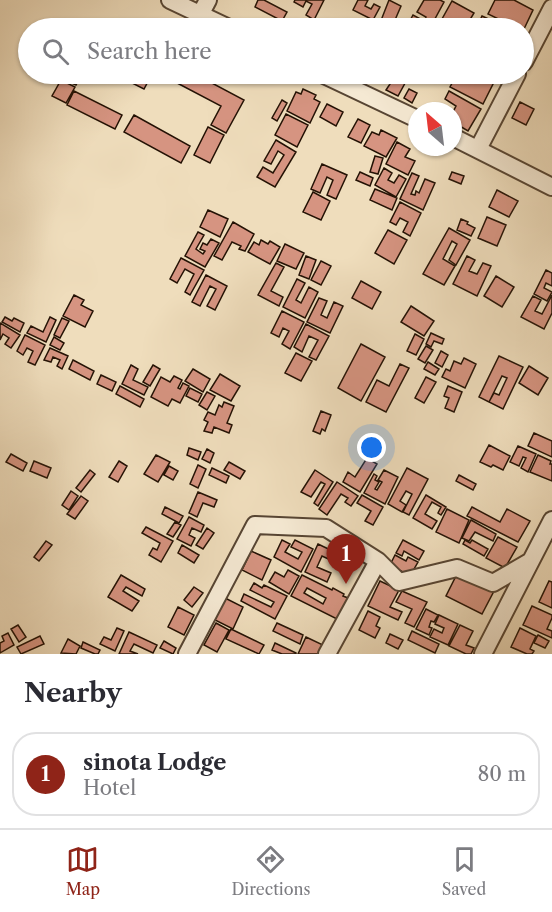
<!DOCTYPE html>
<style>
body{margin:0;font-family:"Libre Caslon Text",serif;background:#f7f7f7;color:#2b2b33}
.compass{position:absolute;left:408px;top:102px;width:54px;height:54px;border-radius:50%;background:#fff;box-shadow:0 2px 4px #0004;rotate:332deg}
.you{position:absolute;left:372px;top:448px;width:21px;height:21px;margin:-15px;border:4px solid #fff;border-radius:50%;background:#1a73e8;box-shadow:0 0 0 9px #1a73e833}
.badge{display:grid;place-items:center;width:39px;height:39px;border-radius:50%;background:#8f2418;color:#fff;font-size:20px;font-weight:700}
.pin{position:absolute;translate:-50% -50px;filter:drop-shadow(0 2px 3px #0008)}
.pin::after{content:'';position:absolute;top:32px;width:21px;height:18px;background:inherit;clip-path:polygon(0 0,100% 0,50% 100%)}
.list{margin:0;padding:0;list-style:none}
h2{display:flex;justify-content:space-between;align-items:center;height:78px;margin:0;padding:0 24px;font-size:26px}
h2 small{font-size:20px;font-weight:400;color:#7c7c81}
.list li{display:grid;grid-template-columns:39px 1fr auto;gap:18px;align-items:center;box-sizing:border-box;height:84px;margin:0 12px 12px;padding:0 12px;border:2px solid #e1e1e2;border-radius:24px}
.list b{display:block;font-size:22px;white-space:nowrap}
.list p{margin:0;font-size:20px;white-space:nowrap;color:#7c7c81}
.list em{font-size:20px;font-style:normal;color:#7c7c81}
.icon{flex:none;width:33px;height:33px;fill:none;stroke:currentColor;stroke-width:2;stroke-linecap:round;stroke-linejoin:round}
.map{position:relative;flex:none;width:552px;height:654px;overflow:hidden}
.search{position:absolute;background:#fff;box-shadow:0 2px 4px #0004;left:18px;right:18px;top:18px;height:66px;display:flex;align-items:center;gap:15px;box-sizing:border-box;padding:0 21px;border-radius:33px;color:#7c7c81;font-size:22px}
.sheet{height:174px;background:#fff}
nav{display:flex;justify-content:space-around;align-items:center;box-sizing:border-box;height:84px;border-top:2px solid #e1e1e2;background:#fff;font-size:16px;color:#7c7c81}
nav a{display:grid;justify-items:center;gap:3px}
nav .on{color:#8f2418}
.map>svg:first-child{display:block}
.building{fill:#d69481;stroke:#241205;stroke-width:1.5;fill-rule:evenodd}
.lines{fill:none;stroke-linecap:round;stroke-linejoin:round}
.minor-casing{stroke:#574533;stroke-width:20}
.minor{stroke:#f5e9d3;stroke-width:16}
</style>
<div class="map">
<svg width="552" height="654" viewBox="0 0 552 654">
<rect width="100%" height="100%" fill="#efddbc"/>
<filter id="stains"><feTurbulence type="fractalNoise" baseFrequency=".00333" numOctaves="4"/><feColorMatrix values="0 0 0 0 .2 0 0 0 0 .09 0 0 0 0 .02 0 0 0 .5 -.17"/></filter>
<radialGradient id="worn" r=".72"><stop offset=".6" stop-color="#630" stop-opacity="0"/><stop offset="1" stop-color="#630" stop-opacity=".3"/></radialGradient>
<!-- building -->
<path class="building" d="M258,0H264L287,12L282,21L255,7Z
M295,0H324L314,20L306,15L312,4L306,1L303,7L294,2Z
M358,0H368L365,6L371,9L374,4L380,7L373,20L353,10Z
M389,0L401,6L395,20L403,23L400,28H395L380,23Z
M424,0H440L444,2L430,28H406L413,15L424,21L426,17L417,12Z
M495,0H514L533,10L524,29L517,28L488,14Z
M452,1L474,13L465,28H455L450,26L449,28H437Z
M482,16L508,28H488L485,27L484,28H480L477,27Z
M62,74H82L76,85L60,78Z
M135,74H152L144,89L130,82Z
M160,74H195L244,100L226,133L211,125L221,106Z
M384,74H410L398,96L386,90L390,84L385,81L388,75Z
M457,74H476L494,82L483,104L450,87Z
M61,80L75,87L66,103L52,96Z
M303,89L316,95L314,99L320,102L310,123L287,111L296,92L301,94Z
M409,89L417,93L412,103L404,98Z
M74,91L122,115L115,129L67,105Z
M449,91L481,109L468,131L453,122V112L456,106L445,99Z
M282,100L287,103L277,121L272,118Z
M520,102L534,109L526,125L512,118Z
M327,104L343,112L336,126L320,117Z
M286,114L308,125L297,147L275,135Z
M134,115L190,146L181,163L124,132Z
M358,119L370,125L361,143L348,137Z
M208,127L224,135L210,163L194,155Z
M381,130L397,138L386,157L364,146L372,132L379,135Z
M276,140L296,152L275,187L257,177L263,167L273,173L284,155L278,151L271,164L264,161Z
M397,142L410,149L405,157L415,161L408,175L386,164Z
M375,156L383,158L378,174L370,172Z
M322,164L347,175L336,199L327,195L333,180L327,177L320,193L311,189Z
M384,168L392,173L388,180L394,183L399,175L406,179L396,197L375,185Z
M360,172L373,178L370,186L356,180Z
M452,172L464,176L461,184L449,179Z
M412,173L419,176L411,194L415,195L416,191L419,193L425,179L435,183L423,210L400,199Z
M375,189L397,198L392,210L370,200Z
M497,190L518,201L509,217L489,207Z
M313,192L330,201L321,220L303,212Z
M400,202L421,213L410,236L403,232L408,222L400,218L396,225L390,222Z
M208,210L228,219L220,237L200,227Z
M487,217L506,225L497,246L478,238Z
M461,219L468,222L467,224L475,228L471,236L457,230Z
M233,222L254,234L245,251L239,249L241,246L232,242L222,260L214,256Z
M449,228L470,240L456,265L449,260L457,244L452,241L443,259L455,266L444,285L423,274Z
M388,230L407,240L394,264L375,253Z
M198,232L204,235L196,249L203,254L205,251L200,249L203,243L207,245L211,239L219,243L205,267L185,256Z
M261,240L268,244L270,241L280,247L270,264L248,252L254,242L259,245Z
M285,244L304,253L296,269L277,261Z
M306,256L316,260L309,279L299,275Z
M467,256L475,260L469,271L477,274L483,263L491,266L477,296L453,284Z
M181,258L204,270L190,295L185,292L194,274L185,269L177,283L170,279Z
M321,261L331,266L321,285L311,280Z
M276,263L284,267L271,291L283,297L279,306L258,295Z
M546,270L552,273V286L546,283L544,288L552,292L547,301L534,294Z
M206,275L227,286L215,310L207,306L216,289L210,286L200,306L192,302Z
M496,276L514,287L502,307L484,296Z
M297,279L305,283L296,300L301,303L309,287L318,292L305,318L283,307Z
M361,281L381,292L372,309L352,298Z
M74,295L84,300L81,305L93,311L85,327L63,316Z
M552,295V313L544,329L521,317L533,296L541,300L535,311L542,314Z
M319,298L327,301L321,315L327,318L334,302L343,306L330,333L307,322Z
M411,306L434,321L424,336L401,322Z
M282,311L304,322L290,349L282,344L289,331L283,328L279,337L271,333Z
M5,317L12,321L14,318L24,323L20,332L2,322Z
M50,317L56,320L46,342L27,333L31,326L43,332Z
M62,318L69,321L60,338L54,335Z
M0,323L20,335L11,348L5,344L9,338L3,334L0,340Z
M306,324L329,336L316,360L309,357L318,340L309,336L302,352L294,347Z
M431,333L444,339L442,344L434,341L431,347L426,344Z
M415,334L424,339L416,355L407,351Z
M25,335L45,345L35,365L28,362L33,351L27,348L23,355L17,351Z
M54,337L64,343L60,350L50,345Z
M361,344L385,357L361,401L338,388Z
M426,346L433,350L425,363L418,359Z
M50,348L68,356L62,369L57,366L60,360L53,357L51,362L44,360Z
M441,351L448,355L442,367L435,363Z
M296,353L312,361L301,381L285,373Z
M499,356L523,367L503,409L489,402L494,393L499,395L507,378L502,376L489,402L479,397Z
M464,358L476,364L465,388L442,377L446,369L450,371L454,361L461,364Z
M73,360L94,371L90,380L69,369Z
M428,362L439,369L435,375L424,369Z
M400,364L409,368L386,412L366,402L377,380L389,386Z
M131,365L138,369L133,380L148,387L144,395L122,384Z
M153,365L160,369L150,386L143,382Z
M529,366L548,378L538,395L519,383Z
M193,369L210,379L203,392L185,381Z
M220,374L240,386L231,401L210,390Z
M101,375L116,382L112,391L97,384Z
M174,376L182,380L178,388L180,389L183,383L189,386L180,403L172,399L168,406L151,397L161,377L170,382Z
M426,377L436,382L424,403L415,398Z
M120,386L144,399L140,407L116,394Z
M448,386L462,392L454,412L445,408L449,398L444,396Z
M190,388L202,394L198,402L186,396Z
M207,392L215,396L207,410L199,405Z
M224,402L234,406L227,423L232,425L229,433L214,427L212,433L204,431L208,422L204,420L208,412L215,415L219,405L222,407Z
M321,411L331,415L325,431L322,429L320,434L313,431Z
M534,433L552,441V457L528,446Z
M489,445L510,456L503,470L493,465L491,467L480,462Z
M518,446L536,454L528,472L521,468L526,458L523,457L519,466L510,462Z
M189,448L201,452L198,460L187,455Z
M207,449L214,453L210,463L202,459Z
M11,454L27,463L23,471L6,462Z
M156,455L170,462L158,482L144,474Z
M538,455L551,461L550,464H552V481L530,472Z
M367,458L377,464L360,492L343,482L348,472L355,477Z
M34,461L51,468L47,478L30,471Z
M119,461L127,466L118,482L109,477Z
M229,462L245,471L240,479L224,470Z
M198,465L206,469L198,488L190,484Z
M169,466L178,471L173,480L164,475Z
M212,468L229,476L226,483L209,475Z
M407,468L428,479L409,515L403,512L412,494L406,491L400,501L406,505L402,512L388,504Z
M90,470L95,474L81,492L76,488Z
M315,470L333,482L318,506L314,503L325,484L321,482L311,497L301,492Z
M384,470L398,477L385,504L364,493L374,474L377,476L375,480L379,482L375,489L377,490L382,482L378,480Z
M459,475L476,484L473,490L456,481Z
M337,482L358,496L351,506L345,502L348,498L341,494L327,515L319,509Z
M71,491L78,496L69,510L62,505Z
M198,492L217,500L214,507L203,503L197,517L189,513Z
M362,495L383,507L373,525L365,521L371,511L357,503Z
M426,495L446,507L441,515L438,513L441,507L432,502L425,514L437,521L432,529L413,518Z
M81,496L88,501L75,519L67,514Z
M165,507L183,516L179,523L162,514Z
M472,507L500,522L507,509L530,521L518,542L467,516Z
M447,509L469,520L459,543L436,532Z
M189,517L204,525L201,532L192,528L189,535L195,538L191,546L177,539Z
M471,520L496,534L493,541L475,532L469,541L462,538Z
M175,522L181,525L173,537L167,534Z
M146,527L173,541L161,562L149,555L153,548L157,550L160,543L142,533Z
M207,528L214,533L203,549L196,545Z
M498,537L517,547L505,568L486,558Z
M282,540L290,544L285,552L298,559L302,552L291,547L295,540L313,549L301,572L274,557Z
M403,540L424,551L419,560L404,551L402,556L396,553Z
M465,540L470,543L472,540L488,549L484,556L463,544Z
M46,541L52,545L39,561L34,557Z
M318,544L339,554L335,562L322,556L317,567L331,573L327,582L305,572Z
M182,545L199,555L194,563L178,553Z
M251,551L271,560L262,580L242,570Z
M395,555L406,561L408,557L418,562L410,576L390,565Z
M288,570L299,576L289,594L269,582L275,572L284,577Z
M457,574L494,591L482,614L446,596Z
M121,575L145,589L142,596L126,587L123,591L139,601L132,611L108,597Z
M302,575L332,590L333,588L344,594L343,596L348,598L337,619L291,596ZM307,588L326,598L323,604L304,593Z
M380,581L399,590L390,607L402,612L398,620L368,606Z
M549,581L552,582V608L539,602Z
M254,583L262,588L264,585L287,596L275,619L241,601L244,594L271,607L274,602L250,590Z
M194,587L203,593L192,607L184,600Z
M402,591L427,602L414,627L405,623L412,609L396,602Z
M225,598L243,607L233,629L215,620Z
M532,606L552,615V618L547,629L552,631V638L523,625Z
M178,607L194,615L184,635L168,627Z
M426,609L438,615L434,622L431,621L429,627L432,628L429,635L416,629Z
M368,611L380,617L376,626L380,628L375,638L359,630Z
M439,615L458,624L448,645L430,637L434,629L442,633L444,628L435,624Z
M216,623L229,630L217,652L204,645Z
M277,623L303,635L300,644L273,631Z
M18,625L26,637L19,642L11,629Z
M460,625L473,631L466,645L474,648L471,654H466L449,646Z
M117,628L124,631L115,651L100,644L104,637L111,640Z
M520,628L536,636L530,649L534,651L532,654H527L511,647Z
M231,629L264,645L259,654L226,639Z
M412,631L439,644L435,653L408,640Z
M129,632L157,645L153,653L134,644L130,651L138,654H119Z
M8,633L14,645L0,653V643L4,641L2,636Z
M390,634L403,640L398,649L386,643Z
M538,635L549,641L545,648L534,643Z
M40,636L44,644L21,654L17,647Z
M306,637L323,645L319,654H298Z
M68,639L80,646L76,654L61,653Z
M164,641L176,648L173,654L160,648Z
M83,642L100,650L98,654H95L81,648Z
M275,643L296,653V654H282L272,650Z"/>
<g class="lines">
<defs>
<path id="minor" d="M170,0L229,28
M200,15L208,0
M524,62L552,8
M322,74L417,119
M453,137L552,187
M478,149L517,74
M187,654L255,525L326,528L378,561L399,582L457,568L493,583L531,561
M327,654L378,561
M483,654L552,520"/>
</defs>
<!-- minor casing -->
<use href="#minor" class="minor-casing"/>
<!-- minor -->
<use href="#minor" class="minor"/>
</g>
<rect width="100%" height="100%" filter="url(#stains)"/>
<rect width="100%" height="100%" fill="url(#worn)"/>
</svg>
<svg class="compass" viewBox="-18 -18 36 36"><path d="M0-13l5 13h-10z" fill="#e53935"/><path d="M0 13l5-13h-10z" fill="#7c7c81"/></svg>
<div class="you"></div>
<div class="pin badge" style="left:346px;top:584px">1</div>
<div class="search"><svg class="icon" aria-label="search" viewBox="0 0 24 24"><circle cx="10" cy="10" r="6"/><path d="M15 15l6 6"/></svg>Search here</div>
</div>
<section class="sheet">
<h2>Nearby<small></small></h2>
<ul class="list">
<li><span class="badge">1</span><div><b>sinota Lodge</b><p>Hotel</p></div><em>80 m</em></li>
</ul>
</section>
<nav>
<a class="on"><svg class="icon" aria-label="map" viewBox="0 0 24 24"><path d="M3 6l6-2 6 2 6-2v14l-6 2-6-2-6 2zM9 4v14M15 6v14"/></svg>Map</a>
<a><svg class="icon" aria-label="directions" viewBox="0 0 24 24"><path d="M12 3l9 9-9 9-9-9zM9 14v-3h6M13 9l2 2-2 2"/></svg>Directions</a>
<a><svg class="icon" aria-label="saved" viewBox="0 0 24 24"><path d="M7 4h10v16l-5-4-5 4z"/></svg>Saved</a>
</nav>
